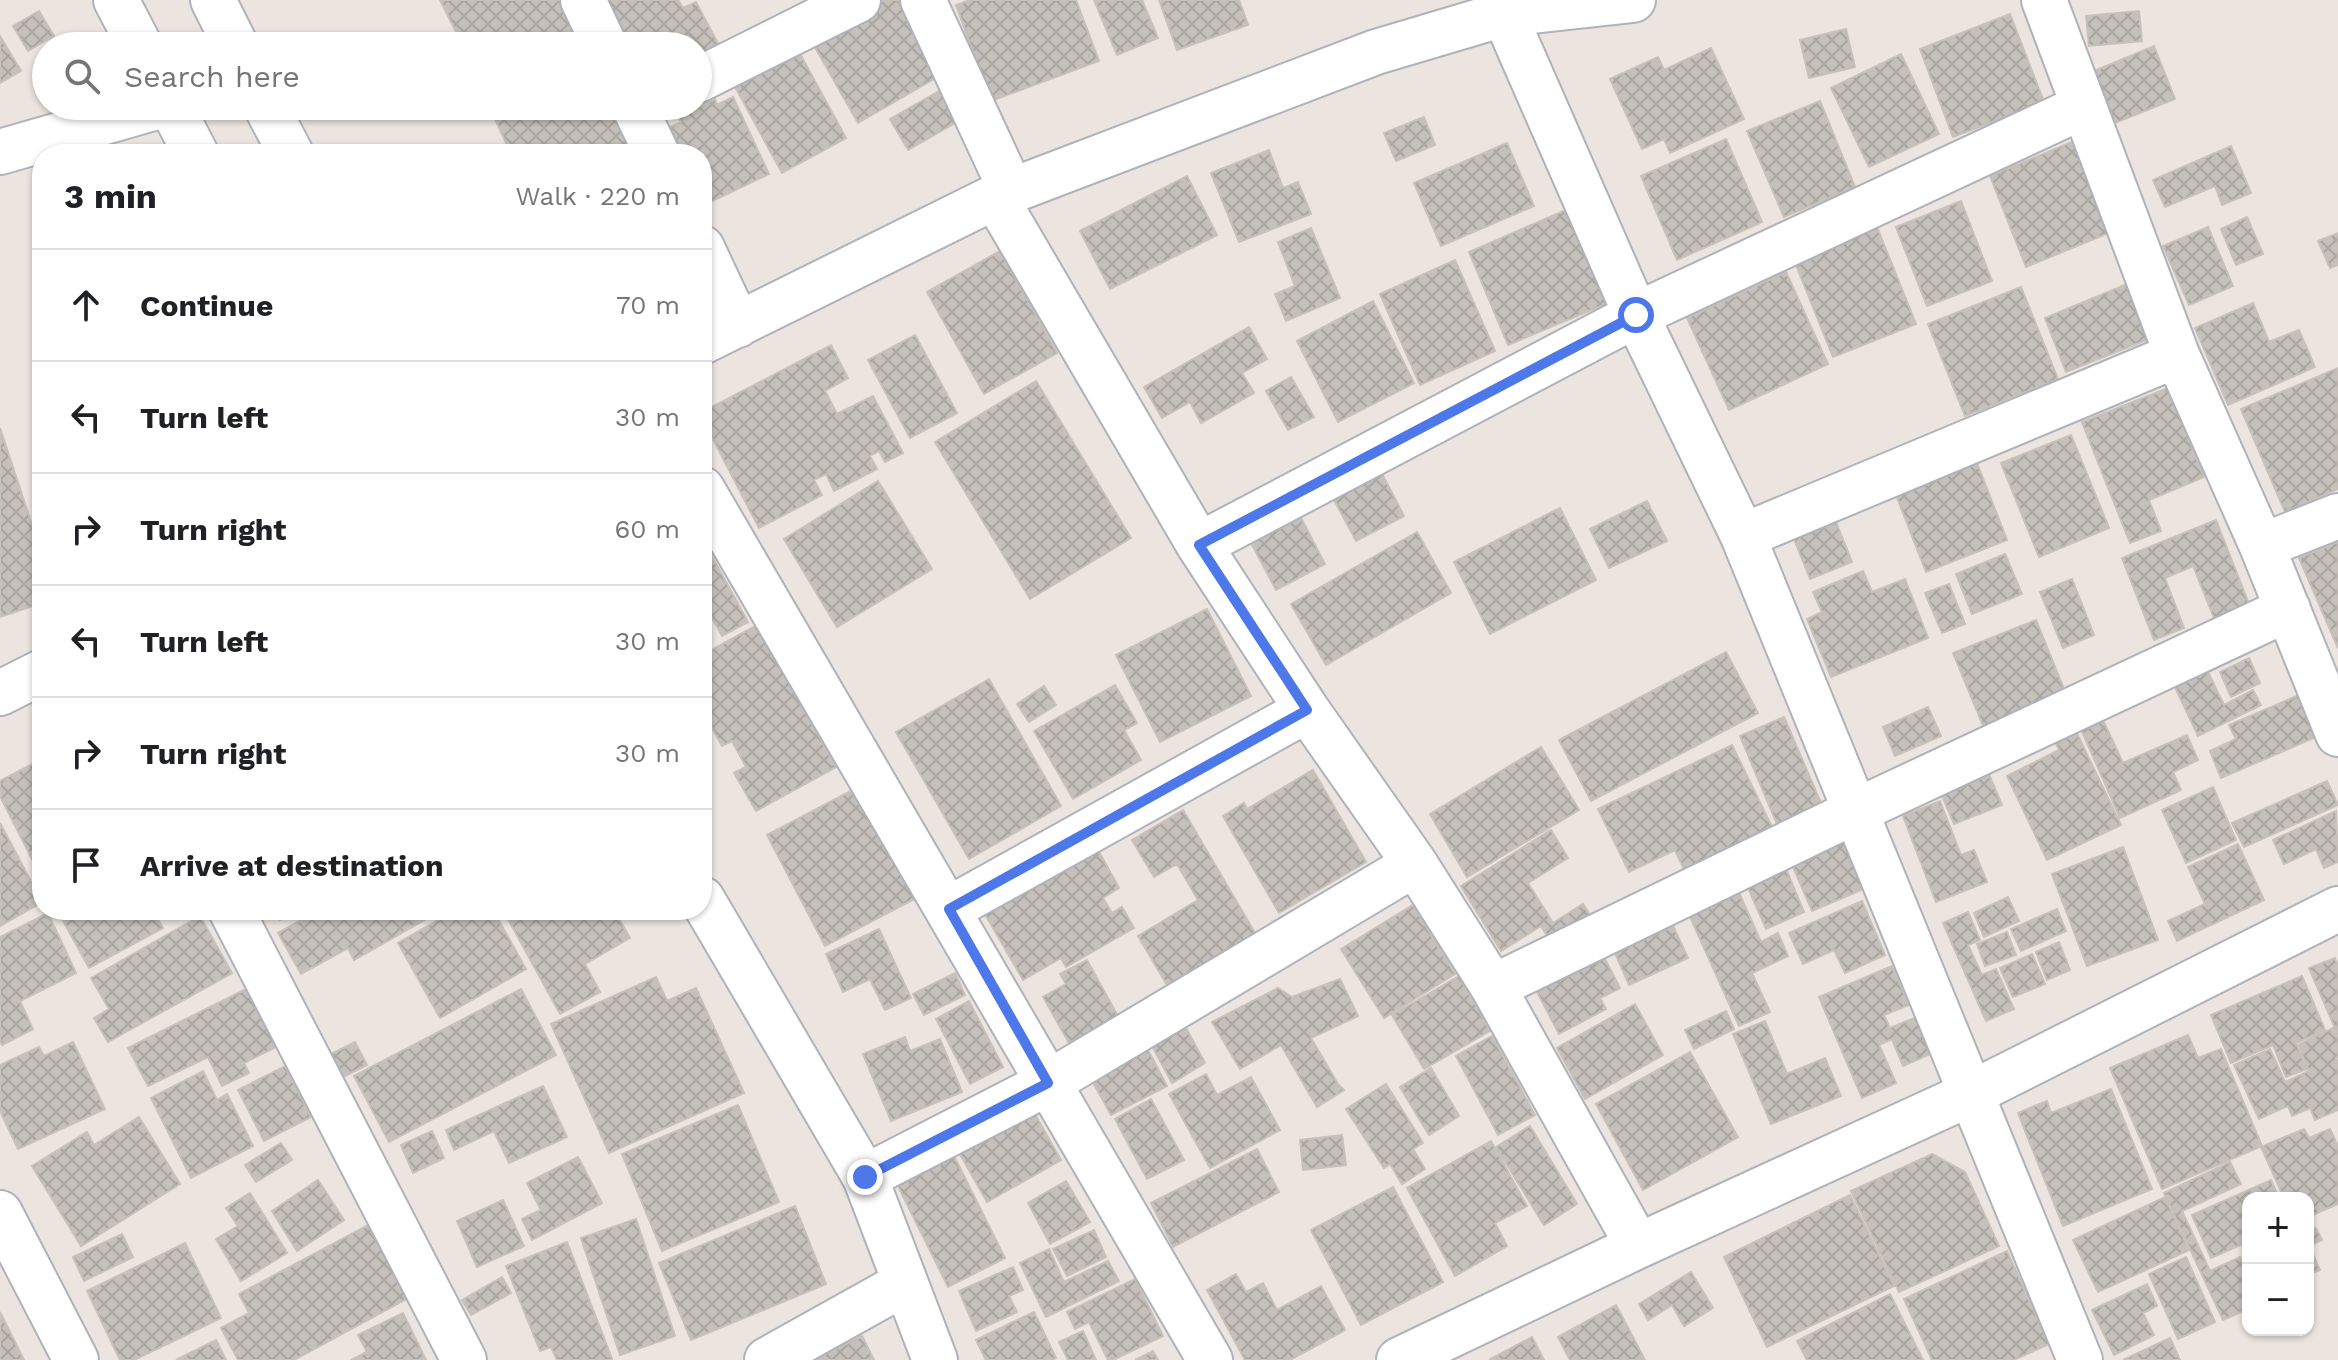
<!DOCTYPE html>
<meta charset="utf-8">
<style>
body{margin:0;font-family:"Work Sans",sans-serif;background:#f2f2f2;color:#202124}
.controls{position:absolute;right:24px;bottom:24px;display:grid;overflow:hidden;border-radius:16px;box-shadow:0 2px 6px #0004}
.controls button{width:72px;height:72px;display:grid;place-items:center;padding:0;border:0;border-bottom:2px solid #e0e0e0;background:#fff;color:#202124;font:40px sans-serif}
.stop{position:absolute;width:24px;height:24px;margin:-18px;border:6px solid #4d78ea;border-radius:50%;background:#fff}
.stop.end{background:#4d78ea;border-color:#fff;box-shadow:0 2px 8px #0008}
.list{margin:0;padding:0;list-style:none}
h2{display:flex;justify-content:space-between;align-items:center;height:104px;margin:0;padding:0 32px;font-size:34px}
h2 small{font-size:26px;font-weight:400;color:#757577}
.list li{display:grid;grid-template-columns:52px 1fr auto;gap:24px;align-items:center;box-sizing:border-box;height:112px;padding:0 32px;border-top:2px solid #e0e0e0}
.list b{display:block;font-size:30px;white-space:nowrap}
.list em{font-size:26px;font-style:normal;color:#757577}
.icon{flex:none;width:44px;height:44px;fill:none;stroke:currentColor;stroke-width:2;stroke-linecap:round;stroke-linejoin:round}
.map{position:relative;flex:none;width:2338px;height:1360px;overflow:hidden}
.search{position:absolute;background:#fff;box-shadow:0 2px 6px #0004;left:32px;top:32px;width:680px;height:88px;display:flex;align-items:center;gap:20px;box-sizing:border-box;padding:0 28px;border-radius:44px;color:#757577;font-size:30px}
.panel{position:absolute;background:#fff;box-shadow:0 2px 6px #0004;left:32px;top:144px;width:680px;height:776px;border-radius:32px}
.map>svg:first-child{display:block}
.building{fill:url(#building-cross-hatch);stroke:#c7c1b9;stroke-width:2}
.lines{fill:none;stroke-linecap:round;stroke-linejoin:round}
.street-casing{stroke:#afb2ba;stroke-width:48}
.secondary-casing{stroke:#afb2ba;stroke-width:48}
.street{stroke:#fff;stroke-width:44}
.secondary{stroke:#fff;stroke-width:44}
.route{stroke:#4d78ea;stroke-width:10}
</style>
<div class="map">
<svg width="2338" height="1360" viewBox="0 0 2338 1360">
<defs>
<pattern id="building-cross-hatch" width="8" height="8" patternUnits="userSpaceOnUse" patternTransform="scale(2)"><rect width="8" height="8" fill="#c5c0ba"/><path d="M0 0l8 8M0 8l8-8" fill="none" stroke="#a9a5a0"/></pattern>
</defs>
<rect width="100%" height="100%" fill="#ece5df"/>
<!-- building -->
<path class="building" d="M440,0H571L590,38L573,46H463Z
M594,0H678L683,8L696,2L721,49L698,62V46H617Z
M884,0H898L941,75L858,123L812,42Z
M970,0H1076L1099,61L991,101L956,5Z
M1094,0H1142L1158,38L1117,55Z
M1159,0H1239L1248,25L1177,50Z
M39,11L54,36L28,51L13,26Z
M2139,11L2142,41L2089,46L2086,16Z
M2010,14L2044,102L1953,137L1920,49Z
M1846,29L1855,67L1809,78L1800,40Z
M0,36L21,71L0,83Z
M792,39L846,138L782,173L728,74Z
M2154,46L2175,99L2115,123L2094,71Z
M1711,48L1744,119L1670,153L1664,139L1642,149L1610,79L1658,57L1664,70Z
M1901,54L1939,134L1869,167L1831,88Z
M946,87L964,118L908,150L890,119Z
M733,97L769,174L702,206V154H675L663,130L681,122L678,117L715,99L717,105Z
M1820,101L1855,187L1784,217L1747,131Z
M489,106H622L645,154H511Z
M1424,117L1435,145L1396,161L1384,133Z
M1726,139L1762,222L1677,260L1641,176Z
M2074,141L2111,232L2026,267L1990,176Z
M1507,143L1534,206L1441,246L1414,183Z
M2231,146L2251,193L2222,205L2215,186L2165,207L2153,180Z
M1269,150L1283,188L1298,182L1311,214L1239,242L1211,173Z
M1187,176L1217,235L1110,289L1080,231Z
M1961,201L1992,281L1927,306L1896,227Z
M1568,209L1608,303L1508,345L1469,252Z
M2247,217L2263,254L2236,265L2221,229Z
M1877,227L1916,324L1833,357L1794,260Z
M2208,227L2233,286L2189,305L2163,246Z
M1311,228L1340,298L1286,321L1275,294L1295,286L1278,242Z
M2338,233V265L2330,268L2318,241Z
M1000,251L1057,353L984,394L927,292Z
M1455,260L1495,351L1420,385L1380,294Z
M1786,272L1828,364L1729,410L1687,318Z
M2127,284L2149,339L2066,372L2045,318Z
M2021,287L2058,379L1965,416L1928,324Z
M1373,301L1414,383L1338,422L1297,341Z
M2253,303L2269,342L2299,330L2315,367L2228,405L2195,328Z
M1249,327L1267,359L1242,373L1254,393L1201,423L1190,402L1162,418L1144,387Z
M915,335L957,413L910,438L868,360Z
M831,345L848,378L825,391L837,414L873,396L903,453L885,462L879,451L870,456L877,469L834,491L826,474L814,480L822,495L759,528L702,418V412Z
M2338,368V489L2285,512L2241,409Z
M1291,377L1314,417L1288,430L1266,391Z
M1036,381L1131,538L1030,599L935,442Z
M2168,388L2204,477L2149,500L2161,531L2130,543L2082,422Z
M0,428L42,555V603L0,617Z
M2071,435L2109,528L2039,557L2001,463Z
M1977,463L2007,540L1926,572L1896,495Z
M1380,470L1404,516L1356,541L1332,496Z
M878,481L932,569L837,627L784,539Z
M1647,501L1667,541L1609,568L1590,529Z
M1560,508L1596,580L1490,634L1454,562Z
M1298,512L1325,564L1276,590L1249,539Z
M2216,520L2249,604L2214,618L2193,566L2165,578L2184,628L2154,640L2122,558Z
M1836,522L1852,562L1810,579L1794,539Z
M1417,532L1451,593L1326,665L1291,604Z
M703,540L748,622L722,636L702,600Z
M2338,542V648L2299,558Z
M2005,554L2022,594L1972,614L1956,574Z
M1863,571L1872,592L1905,579L1928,638L1831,677L1807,619L1822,612L1813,592Z
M2072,579L2094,635L2063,648L2040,592Z
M1949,584L1965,624L1942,633L1925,593Z
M1207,609L1251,696L1160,742L1116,655Z
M2036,620L2066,694L1984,728L1953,653Z
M757,625L836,767L756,811L734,773L746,767L732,741L722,746L702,710V655Z
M2259,639L2263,646L2208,672L2224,705L2253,690L2261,705L2198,736L2172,681Z
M1726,652L1758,713L1591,801L1559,740Z
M2249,658L2260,683L2231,697L2220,672Z
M989,679L1061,806L969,859L896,732Z
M1115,685L1137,723L1124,730L1141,760L1073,799L1034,731Z
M1044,686L1056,705L1029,722L1017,704Z
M2306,692L2323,734L2221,778L2210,751L2236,739L2229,725Z
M1928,707L1941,736L1895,756L1883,727Z
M1784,717L1824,810L1779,829L1740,736Z
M2102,718L2123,763L2187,735L2198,760L2173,772L2181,790L2120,818L2080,727Z
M2073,725L2121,825L2047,860L2007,776L2059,750L2052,735Z
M1732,745L1775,833L1687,876L1675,850L1629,872L1598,809Z
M1541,747L1579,810L1467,877L1430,814Z
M42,759V871L39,873L0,796V781Z
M1313,770L1366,862L1279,913L1223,816L1244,803L1247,809Z
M1988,772L2002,805L1954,824L1940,791Z
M2327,781L2338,805L2244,847L2232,823Z
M862,785L920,896L825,946L767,835Z
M2213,787L2236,840L2186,863L2162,810Z
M1940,801L1961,855L1974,850L1987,882L1936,902L1903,816Z
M1183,810L1255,933L1167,985L1138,936L1198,900L1177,864L1154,877L1132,840Z
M2336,811L2338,862L2324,868L2316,849L2284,864L2273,840Z
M0,823L42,902L0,926Z
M1551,830L1568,858L1528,883L1553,923L1583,904L1597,926L1556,950L1541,926L1501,951L1461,886Z
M1844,837L1866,888L1812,911L1790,860Z
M2238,844L2264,900L2177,941L2168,921L2205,904L2188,867Z
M2123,847L2158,940L2087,966L2052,874Z
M1098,850L1119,888L1103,898L1112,913L1122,907L1134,928L1066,967L1061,958L1023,980L985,914Z
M1784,864L1804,912L1766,929L1745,881Z
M1737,888L1761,942L1778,933L1788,956L1752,973L1770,1012L1739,1026L1687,910Z
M2008,897L2019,921L1984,937L1974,913Z
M1862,901L1885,955L1845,973L1834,950L1803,964L1789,933Z
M1413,905L1455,974L1384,1018L1341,949Z
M2057,909L2066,931L2021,951L2011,929Z
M57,910H153L163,928L89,968Z
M275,910H299L280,920Z
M319,910H442L354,960L348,948L301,974L278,933Z
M456,910H493L526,969L440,1018L398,943Z
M503,910H614L630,938L585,964L600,992L560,1014Z
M1968,912L1980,940L1968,945L1982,975L1996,969L2014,1009L1986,1021L1943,923Z
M48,913L76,973L20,1001L33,1029L2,1045L0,1040V937Z
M200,916L232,973L108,1042L94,1018L109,1009L91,978Z
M1673,926L1688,958L1629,985L1615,953Z
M879,929L911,998L885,1010L870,979L843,992L826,954Z
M2007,932L2016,955L1985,966L1977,944Z
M2059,942L2070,970L2047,980L2036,952Z
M2032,954L2045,984L2013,997L2000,968Z
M1603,955L1620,988L1600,998L1606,1009L1559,1034L1536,990Z
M2335,958L2338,966V1035L2309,968Z
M1087,960L1118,1016L1069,1043L1043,997L1066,984L1060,974Z
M1892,966L1909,1005L1884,1015L1890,1028L1922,1015L1937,1051L1903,1066L1892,1039L1879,1045L1896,1083L1862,1098L1819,997Z
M955,973L965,995L924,1015L913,994Z
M1459,976L1490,1031L1424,1069L1392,1015Z
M2302,976L2325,1030L2296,1043L2307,1069L2286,1077L2273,1045L2231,1063L2211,1015Z
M656,977L667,1001L696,988L744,1093L609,1153L551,1024Z
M1340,979L1358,1016L1311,1038L1338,1084L1344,1090L1317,1107L1281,1045L1240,1069L1212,1022L1278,988L1292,997Z
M250,987L278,1046L244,1063L249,1073L222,1086L208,1057L148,1086L128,1048Z
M521,989L556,1055L389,1142L354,1076Z
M969,1001L1003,1067L970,1084L936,1019Z
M1635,1004L1663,1055L1585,1099L1557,1048Z
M1726,1011L1734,1029L1694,1049L1685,1030Z
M1765,1021L1787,1074L1825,1058L1841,1096L1771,1124L1733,1034Z
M1186,1028L1205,1063L1172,1083L1152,1046Z
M2333,1028L2338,1039V1057L2336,1058L2338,1062V1110L2315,1120L2310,1108L2292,1116L2288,1106L2259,1119L2234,1065L2270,1049L2285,1082L2309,1071L2298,1045Z
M2188,1035L2198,1058L2221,1049L2262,1146L2162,1189L2110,1068Z
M1492,1036L1535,1115L1498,1135L1456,1056Z
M905,1037L910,1051L940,1039L962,1092L891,1121L863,1054Z
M73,1042L105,1109L18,1149L0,1111V1065L39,1047L44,1056Z
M355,1042L367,1065L333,1082L321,1059Z
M1147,1048L1167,1086L1111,1115L1091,1079Z
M1690,1052L1738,1137L1643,1190L1596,1104Z
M285,1066L311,1117L264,1141L238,1090Z
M1431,1068L1459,1116L1429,1135L1400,1087Z
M203,1071L217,1100L227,1094L253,1146L191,1178L151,1098Z
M1206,1074L1217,1095L1251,1077L1280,1130L1210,1168L1169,1094Z
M1386,1084L1423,1143L1413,1149L1425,1169L1402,1184L1390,1164L1384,1168L1346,1109Z
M543,1086L567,1137L509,1163L494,1131L454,1150L446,1130Z
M2111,1089L2152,1189L2063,1226L2018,1113L2047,1101L2051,1113Z
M1151,1099L1184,1160L1147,1179L1115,1119Z
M1027,1100L1061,1160L987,1202L953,1142Z
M738,1105L779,1202L662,1251L622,1154Z
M139,1117L180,1184L81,1246L32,1166L87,1132L94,1145Z
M1530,1126L1577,1204L1544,1225L1496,1147Z
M2304,1129L2309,1138L2330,1129L2338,1146V1204L2308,1217V1198H2284L2261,1147Z
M432,1131L444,1158L413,1173L401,1145Z
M1342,1135L1346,1165L1303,1170L1300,1140Z
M1491,1141L1527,1206L1495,1223L1507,1246L1455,1276L1407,1188Z
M281,1143L292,1160L256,1182L245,1165Z
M948,1144L1005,1258L948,1287L891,1172Z
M1257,1149L1279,1192L1173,1247L1151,1203Z
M1932,1154L1965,1172L1999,1246L1899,1292L1851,1191Z
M578,1157L602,1203L532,1240L522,1219L541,1210L527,1183Z
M2230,1162L2241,1184L2182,1211L2210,1271L2240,1257L2248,1276V1309L2223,1320L2164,1193Z
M318,1180L344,1220L297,1251L272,1211Z
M2271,1180L2279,1198H2248V1251L2245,1243L2211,1258L2192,1215Z
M1066,1181L1090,1222L1050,1244L1028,1203Z
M1393,1187L1443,1282L1361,1325L1311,1230Z
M250,1193L287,1253L241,1281L216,1239L238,1226L226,1208Z
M1850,1195L1894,1286L1767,1347L1724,1257Z
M2165,1197L2189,1250L2098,1292L2073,1240Z
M503,1200L524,1246L477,1267L457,1221Z
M795,1206L826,1284L691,1340L659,1263Z
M636,1219L675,1336L620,1355L581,1238Z
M370,1224L410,1297L294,1360H238L221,1328L249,1313L239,1294Z
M2316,1228L2322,1240L2309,1246L2320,1270L2308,1275V1232Z
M1094,1230L1106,1257L1067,1276L1053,1249Z
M122,1234L133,1257L84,1281L73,1257Z
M567,1242L612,1359L609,1360H557L551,1347L540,1351L506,1266Z
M185,1243L221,1318L134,1360H120L87,1291Z
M1049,1249L1064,1282L1108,1261L1119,1281L1046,1317L1020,1263Z
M2007,1251L2049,1344L2014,1360H1932L1904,1299Z
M2186,1257L2215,1322L2178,1339L2149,1274Z
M1013,1267L1023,1290L1009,1296L1017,1312L976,1331L959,1291Z
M1691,1272L1713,1308L1684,1326L1672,1305L1648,1320L1639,1304Z
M1236,1274L1246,1292L1263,1283L1277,1310L1321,1286L1345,1330L1290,1360H1245L1207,1290Z
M502,1277L511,1293L471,1315L462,1300Z
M1135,1279L1163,1336L1113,1360H1108L1089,1322L1075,1329L1067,1312Z
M2147,1284L2157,1306L2143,1313L2154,1335L2114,1355L2092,1310Z
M1890,1294L1923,1360H1807L1797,1341Z
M1616,1305L1645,1360H1570L1558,1337Z
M0,1312L24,1360H0Z
M1034,1312L1056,1358L1052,1360H986L976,1340Z
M403,1313L426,1360H351L367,1352L358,1335Z
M1083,1331L1096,1360H1068L1059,1342Z
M862,1336L874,1360H795L818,1348L822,1356Z
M1532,1337L1544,1360H1489Z
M2170,1338L2180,1360H2123Z
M216,1340L226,1360H176Z
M1153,1351L1158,1360H1135Z"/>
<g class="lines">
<defs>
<path id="street" d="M583,0L605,46
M923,0L1011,190
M1498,0L1636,315L1743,536L2080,1360
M2044,0L2177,355L2262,546L2338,734
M698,80L858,0
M634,106L657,154
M0,152L160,106
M995,197L1199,545L1307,710L1415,864L1493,987L1638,1246
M702,248L738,325
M702,342L995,197L1376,52L1504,14L1633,0
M702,489L1210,1360
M1743,536L2177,355
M1199,545L1636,315L2084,106
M2262,546L2338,516
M0,693L42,672
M949,909L1307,710
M231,910L464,1360
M1493,987L1856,811L2288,609
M865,1177L1048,1083L1415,864
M0,1213L76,1360
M767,1360L905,1283
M1399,1360L1638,1246L1972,1093L2338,909"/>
<path id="secondary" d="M116,0L140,46
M213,0L236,46
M171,106L196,154
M266,106L291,154
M702,899L865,1177L935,1360"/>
</defs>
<!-- street casing -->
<use href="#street" class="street-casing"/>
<!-- secondary casing -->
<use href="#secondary" class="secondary-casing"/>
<!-- street -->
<use href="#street" class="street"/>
<!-- secondary -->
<use href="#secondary" class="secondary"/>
</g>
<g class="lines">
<!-- route -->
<path class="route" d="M865,1177L1048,1083L949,909L1307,710L1199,545L1636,315"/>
</g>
</svg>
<div class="controls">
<button>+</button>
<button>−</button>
</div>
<div class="stop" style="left:1636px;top:315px"></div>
<div class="stop end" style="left:865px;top:1177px"></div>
<div class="search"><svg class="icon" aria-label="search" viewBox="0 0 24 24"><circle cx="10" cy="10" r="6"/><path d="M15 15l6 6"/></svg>Search here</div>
<section class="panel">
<h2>3 min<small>Walk · 220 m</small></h2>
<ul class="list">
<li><svg class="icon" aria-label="ahead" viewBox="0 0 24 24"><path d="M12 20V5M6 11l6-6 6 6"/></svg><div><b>Continue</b></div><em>70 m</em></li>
<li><svg class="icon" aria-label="left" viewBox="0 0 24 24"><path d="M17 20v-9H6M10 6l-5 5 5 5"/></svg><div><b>Turn left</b></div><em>30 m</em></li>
<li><svg class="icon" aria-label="right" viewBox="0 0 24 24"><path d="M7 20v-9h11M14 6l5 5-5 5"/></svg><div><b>Turn right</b></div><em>60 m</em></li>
<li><svg class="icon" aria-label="left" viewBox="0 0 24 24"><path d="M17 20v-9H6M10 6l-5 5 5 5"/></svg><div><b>Turn left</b></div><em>30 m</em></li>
<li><svg class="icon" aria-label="right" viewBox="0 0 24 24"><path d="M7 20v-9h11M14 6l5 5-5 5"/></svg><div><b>Turn right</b></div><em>30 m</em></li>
<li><svg class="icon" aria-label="arrive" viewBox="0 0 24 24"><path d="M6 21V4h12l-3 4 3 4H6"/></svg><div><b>Arrive at destination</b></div></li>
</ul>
</section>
</div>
